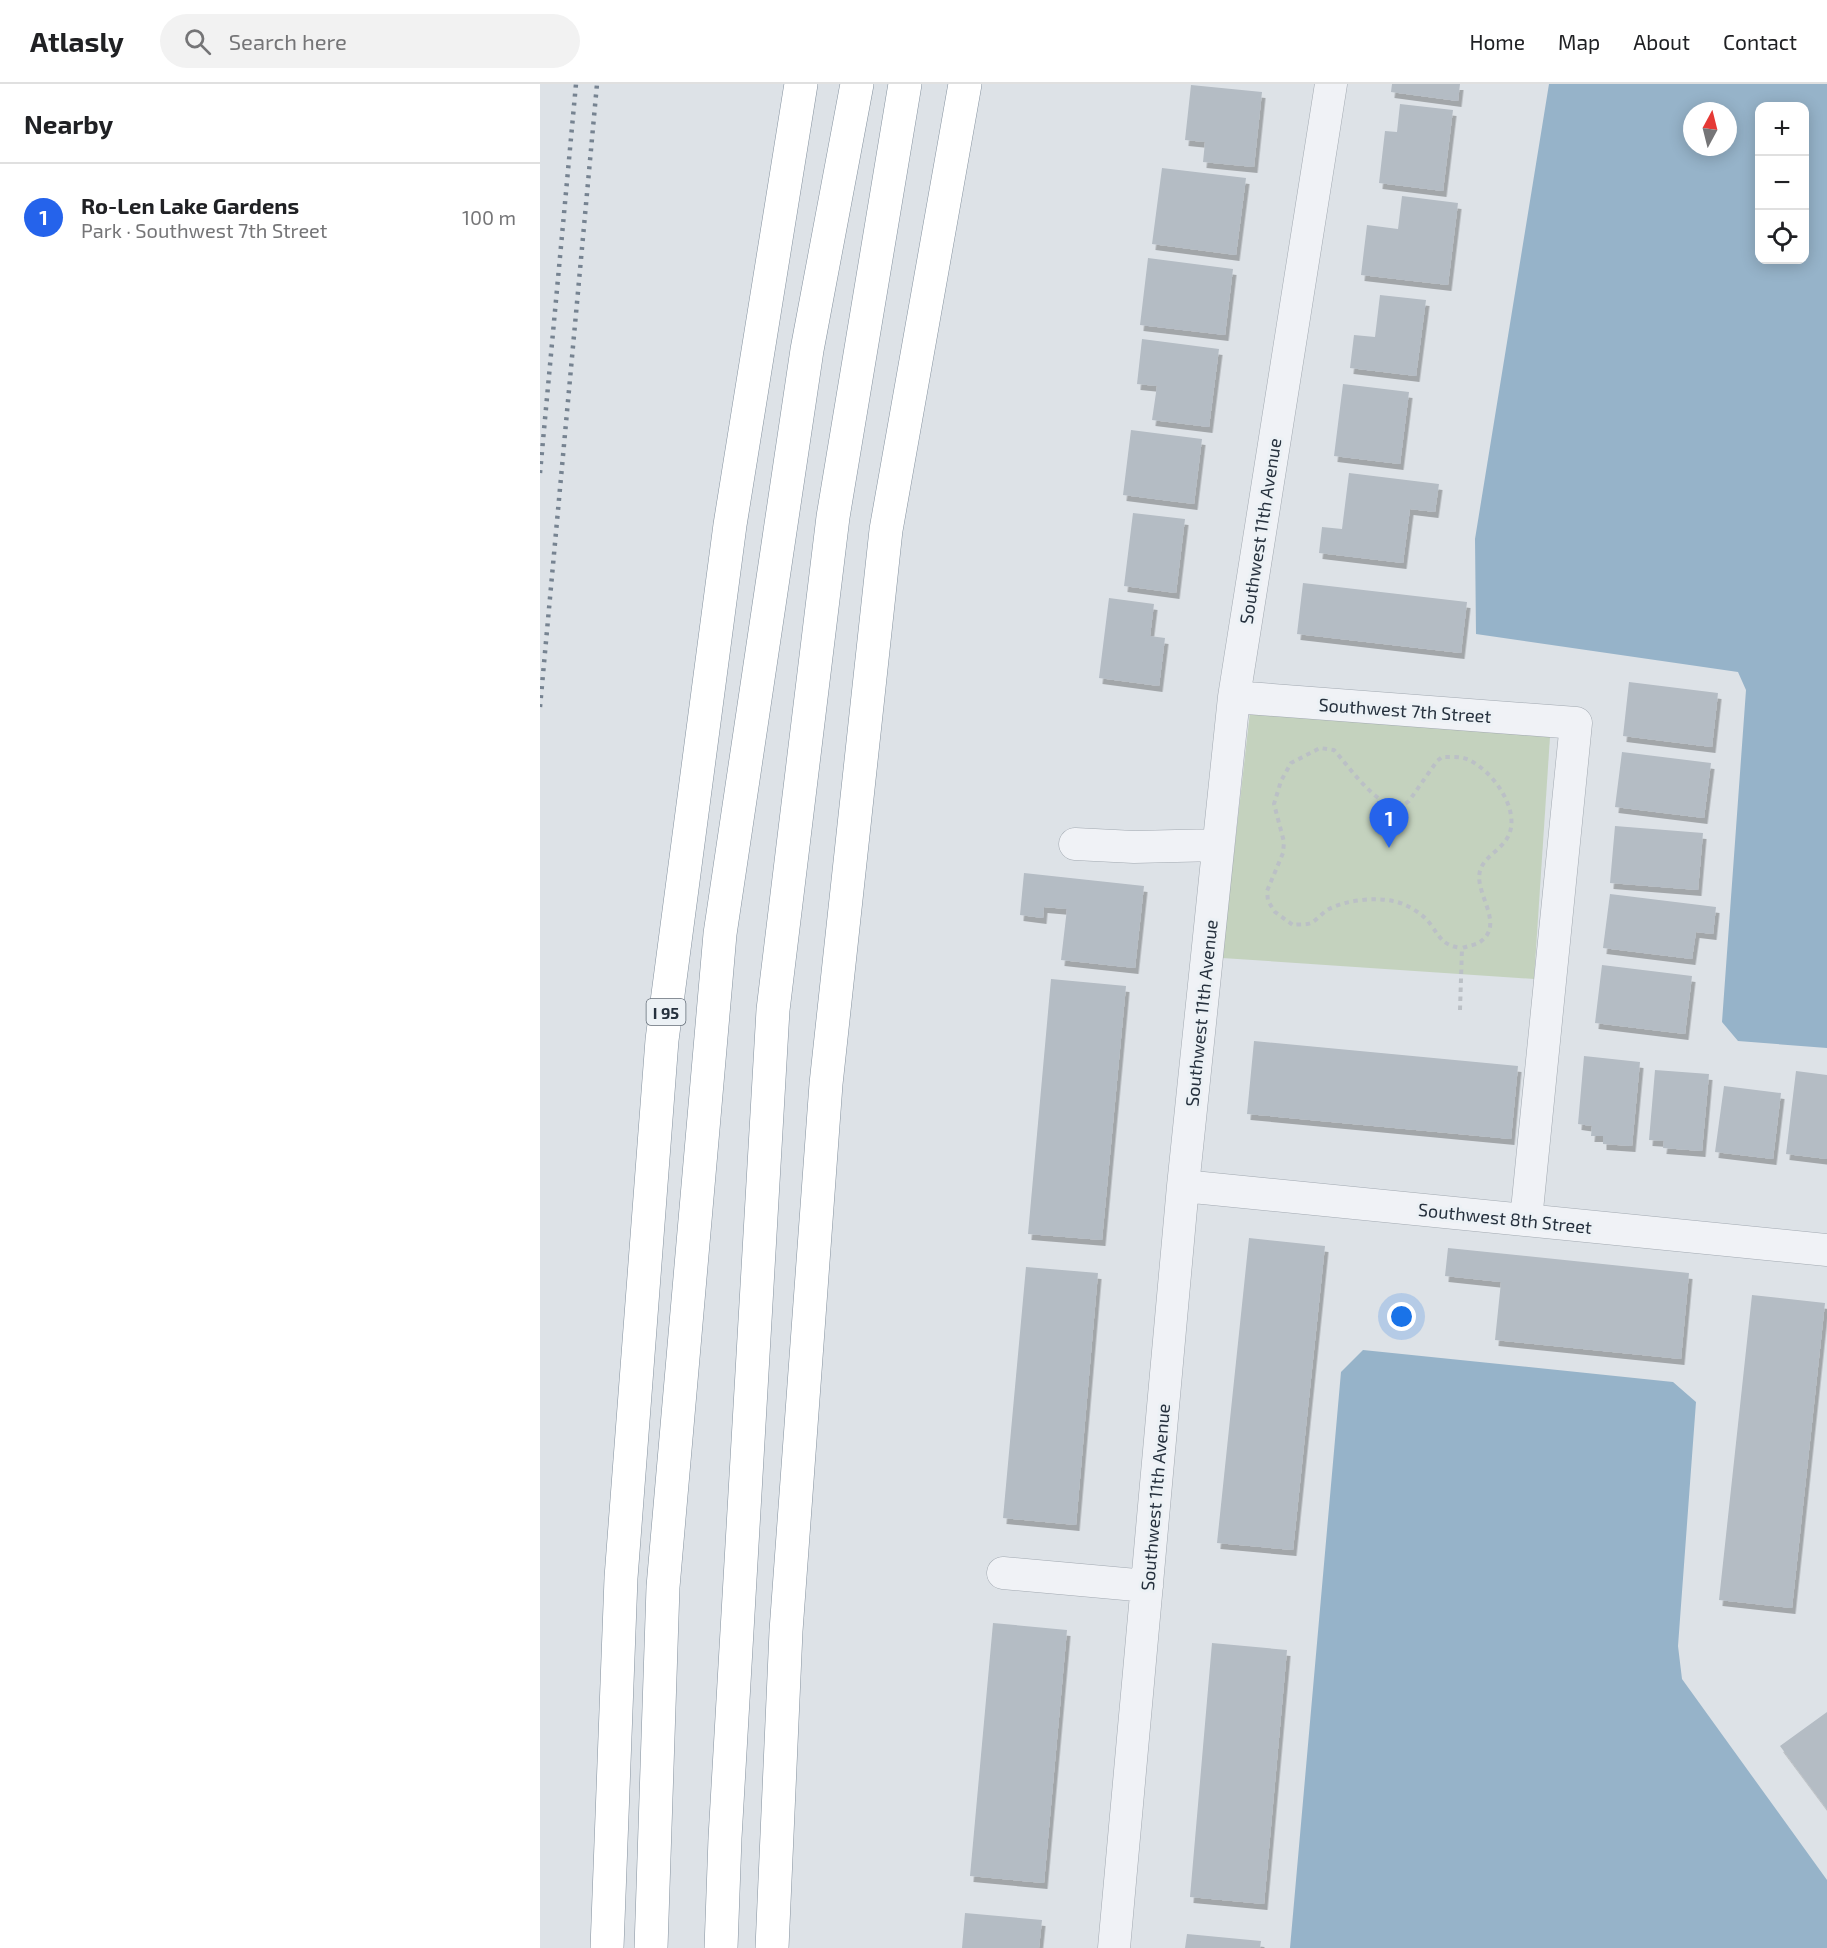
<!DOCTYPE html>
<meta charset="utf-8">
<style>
body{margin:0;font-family:"Exo 2",sans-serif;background:#f2f2f2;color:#202124}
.controls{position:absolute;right:18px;top:18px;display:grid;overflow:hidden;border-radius:12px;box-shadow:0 3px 15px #0003}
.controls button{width:54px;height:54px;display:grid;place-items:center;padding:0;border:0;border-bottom:2px solid #e0e0e0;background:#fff;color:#202124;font:30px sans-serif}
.compass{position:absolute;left:1143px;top:18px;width:54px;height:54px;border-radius:50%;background:#fff;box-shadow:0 3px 15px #0003;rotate:7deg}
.you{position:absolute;left:862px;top:1233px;width:21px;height:21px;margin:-15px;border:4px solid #fff;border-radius:50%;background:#1a73e8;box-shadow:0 0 0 9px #1a73e833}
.badge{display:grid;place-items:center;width:39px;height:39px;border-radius:50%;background:#2563eb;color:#fff;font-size:20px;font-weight:700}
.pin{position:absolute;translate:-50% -50px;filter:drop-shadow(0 2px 3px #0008)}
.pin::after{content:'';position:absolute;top:32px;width:21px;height:18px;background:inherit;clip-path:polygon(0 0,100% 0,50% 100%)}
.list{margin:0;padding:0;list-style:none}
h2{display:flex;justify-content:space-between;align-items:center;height:78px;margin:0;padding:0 24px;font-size:26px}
h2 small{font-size:20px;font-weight:400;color:#757577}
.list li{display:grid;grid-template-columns:39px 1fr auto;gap:18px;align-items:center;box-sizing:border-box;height:108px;padding:0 24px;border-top:2px solid #e0e0e0}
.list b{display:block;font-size:22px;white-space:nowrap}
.list p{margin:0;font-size:20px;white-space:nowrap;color:#757577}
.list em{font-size:20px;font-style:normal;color:#757577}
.icon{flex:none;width:33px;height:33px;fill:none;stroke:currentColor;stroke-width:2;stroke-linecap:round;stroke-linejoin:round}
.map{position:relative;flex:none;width:1287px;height:1864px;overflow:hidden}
header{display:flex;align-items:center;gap:36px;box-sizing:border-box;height:84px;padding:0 30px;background:#fff;border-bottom:2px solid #e0e0e0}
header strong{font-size:28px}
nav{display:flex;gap:33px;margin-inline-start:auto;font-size:21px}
.search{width:420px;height:54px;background:#f2f2f2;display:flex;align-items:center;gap:15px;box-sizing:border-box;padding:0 21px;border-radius:33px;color:#757577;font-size:22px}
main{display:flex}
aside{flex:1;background:#fff}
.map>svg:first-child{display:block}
.green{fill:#c4d2be}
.water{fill:#96b3c9;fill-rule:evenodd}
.building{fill:#b4bcc4;filter:url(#shadow)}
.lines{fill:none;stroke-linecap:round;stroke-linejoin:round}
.minor-casing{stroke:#a2a9b1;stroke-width:33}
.highway-casing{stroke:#84919e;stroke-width:34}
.path{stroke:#bbc0c6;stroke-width:4;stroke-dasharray:4.5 4.5;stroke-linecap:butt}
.minor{stroke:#f0f2f6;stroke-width:32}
.highway{stroke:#fff;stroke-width:33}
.rail{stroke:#768391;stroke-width:4.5;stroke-dasharray:3 6;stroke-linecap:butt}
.labels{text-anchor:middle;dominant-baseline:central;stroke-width:6;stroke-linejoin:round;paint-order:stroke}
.shield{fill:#ecf1f5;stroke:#616b75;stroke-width:1.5}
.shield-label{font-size:16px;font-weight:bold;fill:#26313e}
.street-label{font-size:18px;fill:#26313e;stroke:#ecf1f5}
</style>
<header>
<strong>Atlasly</strong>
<div class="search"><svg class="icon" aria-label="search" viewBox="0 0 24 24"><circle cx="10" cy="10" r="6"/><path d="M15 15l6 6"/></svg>Search here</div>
<nav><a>Home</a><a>Map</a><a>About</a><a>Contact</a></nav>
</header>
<main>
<aside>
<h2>Nearby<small></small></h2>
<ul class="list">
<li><span class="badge">1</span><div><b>Ro-Len Lake Gardens</b><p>Park · Southwest 7th Street</p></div><em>100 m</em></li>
</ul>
</aside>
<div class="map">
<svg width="1287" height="1864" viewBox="0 0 1287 1864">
<defs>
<filter id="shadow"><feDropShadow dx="3.5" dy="6" stdDeviation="0" flood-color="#0004"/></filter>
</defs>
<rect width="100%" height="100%" fill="#dde2e7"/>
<!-- green -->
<path class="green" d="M710,628L1010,653L994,895L682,874Z"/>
<!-- water -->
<path class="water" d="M1009,0H1287V964L1198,957L1182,938L1206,606L1198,588L936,550L935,455ZM1220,22H1264V176H1220ZM1152,27H1188V63H1152Z
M823,1266L1133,1298L1156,1318L1138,1562L1142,1595L1287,1796V1864H750L801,1288Z"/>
<!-- building -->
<path class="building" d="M852,0H920L918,17L851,8Z
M651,1L722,8L714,83L663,78L665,58L645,56Z
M860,20L913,26L903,107L839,99L845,47L857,48Z
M622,84L706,94L696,171L612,160Z
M862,112L918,119L908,201L821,191L827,141L858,145Z
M608,174L693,185L685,251L600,241Z
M840,211L886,216L876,292L810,284L814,251L835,253Z
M602,255L679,265L669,343L612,336L617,302L597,300Z
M803,300L869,308L860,380L794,372Z
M591,346L662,355L654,420L583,411Z
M809,389L899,400L895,428L870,425L863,479L779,469L782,443L802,445Z
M593,429L645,435L636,509L584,502Z
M763,499L927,518L921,569L757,550Z
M569,514L614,520L610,552L625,554L619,602L559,594Z
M1089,598L1178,609L1172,663L1083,652Z
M1082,668L1171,679L1164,734L1075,723Z
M1075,742L1163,749L1158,806L1070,799Z
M484,789L604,802L595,884L521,876L527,825L504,823L503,834L480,831Z
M1070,810L1176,823L1173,850L1156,848L1152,875L1063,864Z
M1062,881L1152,892L1145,950L1055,939Z
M511,895L586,902L562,1156L488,1150Z
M714,957L978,982L971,1055L707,1030Z
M1044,972L1100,978L1092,1062L1063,1060V1052H1051L1052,1042L1038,1040Z
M1115,986L1169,990L1162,1067L1123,1064L1124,1057L1109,1056Z
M1256,987L1287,991V1075L1246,1070Z
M1184,1002L1241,1009L1233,1075L1175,1068Z
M709,1154L785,1162L753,1466L677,1459Z
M908,1164L1149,1189L1141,1275L955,1256L961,1198L905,1192Z
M486,1183L558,1189L536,1441L463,1434Z
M1212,1211L1285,1219L1252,1524L1179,1516Z
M453,1539L527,1546L504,1799L430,1792Z
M672,1559L747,1566L724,1820L650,1813Z
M1287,1628V1725L1240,1662Z
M425,1829L502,1836L499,1864H422Z
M647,1850L721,1857L720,1864H645Z"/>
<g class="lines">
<defs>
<path id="minor" d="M694,613L1036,639L986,1136
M535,760L594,763L678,761
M643,1102L1287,1166
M463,1489L607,1502
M574,1864L643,1102L694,613L791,0"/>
<path id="highway" d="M67,1864L81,1494L122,956L190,441L261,0
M111,1864L123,1503L180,850L267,266L317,0
M181,1864L185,1754L233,926L293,433L365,0
M232,1864L246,1547L286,1000L346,446L425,0"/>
</defs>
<!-- minor casing -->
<use href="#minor" class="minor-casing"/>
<!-- highway casing -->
<use href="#highway" class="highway-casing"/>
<!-- path -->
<path class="path" d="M920,926L922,864C928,862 935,861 940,858C967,839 931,807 941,784C947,770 965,764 970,748C978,722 952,687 929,676C921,672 911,673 902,673L897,677L869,717L860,724C834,720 811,685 794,666L780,664L751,679L741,697L734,720L744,758L743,769L727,807L728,817L735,828L753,841C758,840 766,841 771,839C777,836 783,828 789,825C806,816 835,813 853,817C865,819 884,830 891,841C901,855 904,862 922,864"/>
<!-- minor -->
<use href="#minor" class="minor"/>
<!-- highway -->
<use href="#highway" class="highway"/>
<!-- rail -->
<path class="rail" d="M0,389L36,0
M0,623L57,0"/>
</g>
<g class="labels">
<!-- shield labels -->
<rect class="shield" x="106.5" y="915" width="39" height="26" rx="4.5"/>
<g class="shield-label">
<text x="126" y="928">I 95</text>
</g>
<!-- street labels -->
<g class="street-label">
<text transform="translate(720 447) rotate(-81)">Southwest 11th Avenue</text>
<text transform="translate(865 626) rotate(4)">Southwest 7th Street</text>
<text transform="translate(661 929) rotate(-84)">Southwest 11th Avenue</text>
<text transform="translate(965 1134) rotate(6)">Southwest 8th Street</text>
<text transform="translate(615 1413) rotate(-85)">Southwest 11th Avenue</text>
</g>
</g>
</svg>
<div class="controls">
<button>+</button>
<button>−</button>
<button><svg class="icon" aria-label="locate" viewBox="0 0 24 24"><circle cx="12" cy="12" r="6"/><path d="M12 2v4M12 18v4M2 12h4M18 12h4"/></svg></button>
</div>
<svg class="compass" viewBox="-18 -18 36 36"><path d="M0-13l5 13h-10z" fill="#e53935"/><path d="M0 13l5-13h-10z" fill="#757577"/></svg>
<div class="you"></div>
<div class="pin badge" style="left:849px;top:764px">1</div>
</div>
</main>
